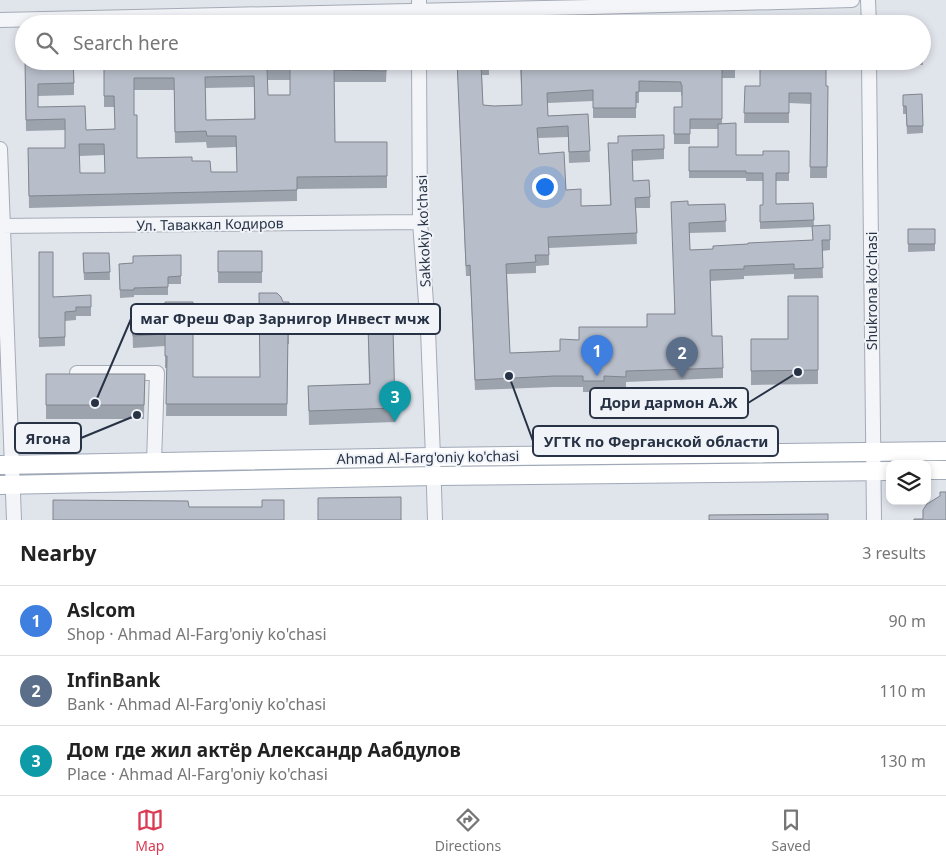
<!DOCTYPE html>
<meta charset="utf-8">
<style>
body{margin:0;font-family:"Noto Sans",sans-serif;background:#f2f2f2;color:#222}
.controls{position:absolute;right:15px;bottom:15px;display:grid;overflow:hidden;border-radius:10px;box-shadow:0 2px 8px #0003}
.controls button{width:45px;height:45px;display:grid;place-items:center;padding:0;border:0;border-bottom:1px solid #e0e0e0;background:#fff;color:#222;font:25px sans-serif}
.you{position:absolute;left:544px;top:186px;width:18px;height:18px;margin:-12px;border:4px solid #fff;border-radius:50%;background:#1a73e8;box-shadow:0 0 0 8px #1a73e833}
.badge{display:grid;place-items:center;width:32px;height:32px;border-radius:50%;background:#da3b53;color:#fff;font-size:16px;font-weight:700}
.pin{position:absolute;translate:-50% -41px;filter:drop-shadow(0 1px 2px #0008)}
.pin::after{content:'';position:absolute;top:26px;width:18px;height:15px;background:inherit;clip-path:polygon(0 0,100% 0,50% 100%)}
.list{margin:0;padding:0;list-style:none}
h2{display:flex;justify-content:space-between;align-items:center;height:65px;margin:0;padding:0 20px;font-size:21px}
h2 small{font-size:16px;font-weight:400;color:#767676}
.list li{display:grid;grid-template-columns:32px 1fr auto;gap:15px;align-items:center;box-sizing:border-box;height:70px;padding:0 20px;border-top:1px solid #e0e0e0}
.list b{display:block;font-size:19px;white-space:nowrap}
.list p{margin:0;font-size:16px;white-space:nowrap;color:#767676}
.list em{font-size:16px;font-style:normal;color:#767676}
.icon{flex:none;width:28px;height:28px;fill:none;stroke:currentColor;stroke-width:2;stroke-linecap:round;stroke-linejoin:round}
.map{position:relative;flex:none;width:946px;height:520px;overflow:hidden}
.search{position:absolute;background:#fff;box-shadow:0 2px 8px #0003;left:15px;right:15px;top:15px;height:55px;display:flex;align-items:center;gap:12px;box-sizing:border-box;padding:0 18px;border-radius:28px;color:#767676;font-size:19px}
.sheet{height:275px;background:#fff}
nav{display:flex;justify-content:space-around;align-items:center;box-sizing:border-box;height:70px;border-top:1px solid #e0e0e0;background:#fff;font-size:14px;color:#767676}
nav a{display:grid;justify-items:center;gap:2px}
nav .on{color:#da3b53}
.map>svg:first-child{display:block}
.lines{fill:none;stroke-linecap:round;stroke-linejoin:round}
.minor-casing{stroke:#a5abb6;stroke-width:16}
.major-casing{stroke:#9fa9b7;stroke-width:20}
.minor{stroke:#f4f5f8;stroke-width:14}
.major{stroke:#fff;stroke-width:18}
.wall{fill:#9da3ad;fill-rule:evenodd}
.building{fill:#b7bdc9;stroke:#80848d;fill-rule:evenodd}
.labels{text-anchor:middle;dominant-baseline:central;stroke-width:4;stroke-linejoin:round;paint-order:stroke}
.street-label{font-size:14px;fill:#273244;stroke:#f0f3f8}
.leader{fill:none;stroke:#273244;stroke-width:2}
.callout-dot{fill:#273244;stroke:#f0f3f8;stroke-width:2}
.callout{fill:#f0f3f8;stroke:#273244;stroke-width:2}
.callout-label{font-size:15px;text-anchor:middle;font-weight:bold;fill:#273244}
</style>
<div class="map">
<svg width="946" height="520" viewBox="0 0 946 520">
<rect width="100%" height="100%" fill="#e0e4eb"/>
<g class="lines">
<defs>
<path id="minor" d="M419,0V24
M868,0L869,24
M0,20L591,7L852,0
M419,61L420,222L428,330L433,457L435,520
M869,61L874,520
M0,149L14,520
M0,226L420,222
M77,373H157L154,462"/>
<path id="major" d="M0,465L433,457L946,451
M927,470H946
M0,485L434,476L890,471"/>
</defs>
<!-- minor casing -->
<use href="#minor" class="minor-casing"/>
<!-- major casing -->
<use href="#major" class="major-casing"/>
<!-- minor -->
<use href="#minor" class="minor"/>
<!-- major -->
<use href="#major" class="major"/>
</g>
<!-- wall -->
<path class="wall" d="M923,46V65L909,64V61H922Z
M25,61H387L386,82H334L335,142H387V188L297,189V201L29,208L28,148H65V130L26,131ZM74,70H104V107H114L115,129L86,130L38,107V96L74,95ZM268,80H290V95H268ZM254,87V119L206,120L205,88ZM134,90H174L175,143L206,142L207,148L236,147L237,172H211L192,161L137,158L134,115ZM104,155L105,173H80V156Z
M457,61H489V75H482L483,105L494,106L522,105L520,66L512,67V61H826V86H828L827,178H810L811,104L789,103V123H744L745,86H760V62H735V78H722V123L736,155H763L789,151V181H776V204L813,203L814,226L830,240V250L822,251L823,278L794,279V274L744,276V279L710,281L712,336L723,368V378L626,382V387H604V392H583V387H554L475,390L470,276H466ZM639,92H681V95L682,96V107H674V144H690V129H718V147H689V178H746V181H763V205H760V229L812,227L813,240L748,244L713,249L690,250L689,233L726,232L725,204L688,205L674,314L647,327L579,340L560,351L510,353L507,274L536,273V266L549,265V248L637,244L636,208H650V197L633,181L632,161L664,159V135L618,143H608L610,205L581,206L566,190L539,154L538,138L568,137L569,163L590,162L588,114L548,116V103L593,101V118H636V103H639Z
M903,95L923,126V133L907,134L906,114H903Z
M908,229H935V251L908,252Z
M218,251H262V283H218Z
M39,252L53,297L91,307V316H76V320L65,321V346L39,347Z
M83,253H109L110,280H84Z
M181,255V284H168V295H134V297L120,298L119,264L133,263Z
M818,296V384L751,385V339H788Z
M283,302H289V344H288L287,416H166L167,368H165V346L133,348L132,314H149V309L193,377H260Z
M368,328L395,408V422L309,425L308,386L369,384Z
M46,374H145L144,419H46Z"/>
<!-- building -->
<path class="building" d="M922,46H923V61H922Z
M25,61H73L74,83L38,84V107L85,106L86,130L115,129L114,96H104V61H386V71L334,70L335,142H387V176L297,177V190L29,196L28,148H65V119L26,120ZM290,68V95H268L267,69ZM254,76L255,119L206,120L205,77ZM134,78H174L175,132L206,131L207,136H236L237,172H211L210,161H192V157L137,158V115H134ZM79,144H104L105,173H80Z
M457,61H489V65H481L483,105L494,106L522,105L521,61H735V68H722V119H690V134H674V107H682V85H681V82L639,81V92H636V108H593V90L547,93L548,116L588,114L590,151L569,152L568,126L537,128L539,154L564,152L566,190L581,189V206L611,205L608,143H618V136L664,135V149L632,150L633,181L649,180L650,197L635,198L637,233L548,237L549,255H535L536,262L506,264L510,353L560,351V339L579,340V327H647V314H675L671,202L688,201V205L725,204L726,221L689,223L690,250L713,249V246L748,244V243L813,240L812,226L830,225V240H822L823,268L794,269V264L744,266V269L710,270L712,336H722L723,368L626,371V377L604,376V381H583V376H554L475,380L470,265L466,266Z
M760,61H826V86H828L827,167H810L811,93H789V113H744L745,86H760Z
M922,94L923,126H907L906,106H903V95Z
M736,123V155H763V151H789V173H776V204L813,203L814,220L760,222V205H763V173H746V171H689V147H718V124Z
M908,229H935V244H908Z
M218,251H262V272H218Z
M39,252H53V297L91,295V307H76V311L65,312V337L39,338Z
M83,253H109L110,272L84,273Z
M181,255V276L168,277V287L134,288V290H120L119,264L133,263V256Z
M259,293H277L281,297L283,302H289V332H288L287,404H166L167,356H165V334L133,336L132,314H149V309L165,308V302H193V377H260Z
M788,296H818V370L751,371V339H788Z
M368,328H393L395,408L309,411L308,386L370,384Z
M46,374H145L144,405H46Z
M940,492H946V520H914V519H923V510L927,504L940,496Z
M401,497V520H318V498Z
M53,500L188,501L189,507H262V500H284V520H53Z
M828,514V520H709V515Z"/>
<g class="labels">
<!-- street labels -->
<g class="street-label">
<text transform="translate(210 224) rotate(-1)">Ул. Таваккал Кодиров</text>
<text transform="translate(423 231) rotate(-92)">Sakkokiy ko'chasi</text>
<text transform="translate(871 291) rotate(-90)">Shukrona koʻchasi</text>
<text transform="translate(428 457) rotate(-1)">Ahmad Al-Farg'oniy ko'chasi</text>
</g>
</g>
<!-- callouts -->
<path class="leader" d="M95 403L131 319M798 372L748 403M137 415L81 438M509 376L533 441"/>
<g class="callout-dot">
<circle cx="95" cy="403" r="5"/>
<circle cx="798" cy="372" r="5"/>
<circle cx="137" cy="415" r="5"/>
<circle cx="509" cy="376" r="5"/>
</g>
<g class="callout">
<rect x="131" y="304" width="309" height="30" rx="5"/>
<rect x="590" y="388" width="158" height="30" rx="5"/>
<rect x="15" y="423" width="66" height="30" rx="5"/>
<rect x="533" y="426" width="245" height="30" rx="5"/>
</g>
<g class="callout-label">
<text x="285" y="324">маг Фреш Фар Зарнигор Инвест мчж</text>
<text x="669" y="408">Дори дармон А.Ж</text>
<text x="48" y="444">Ягона</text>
<text x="656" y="447">УГТК по Ферганской области</text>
</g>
</svg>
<div class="controls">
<button><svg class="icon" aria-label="layers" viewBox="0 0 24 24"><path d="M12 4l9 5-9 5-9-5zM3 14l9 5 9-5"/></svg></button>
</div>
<div class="you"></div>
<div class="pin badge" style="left:597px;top:376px;background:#3f7fe0">1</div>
<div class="pin badge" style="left:682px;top:378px;background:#5c6f8a">2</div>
<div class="pin badge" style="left:395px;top:422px;background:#0f9aa8">3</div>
<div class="search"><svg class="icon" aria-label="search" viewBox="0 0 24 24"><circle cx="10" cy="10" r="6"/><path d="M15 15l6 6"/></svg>Search here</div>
</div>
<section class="sheet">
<h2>Nearby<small>3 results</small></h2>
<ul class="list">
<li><span class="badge" style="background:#3f7fe0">1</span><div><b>Aslcom</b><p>Shop · Ahmad Al-Farg'oniy ko'chasi</p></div><em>90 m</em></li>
<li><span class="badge" style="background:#5c6f8a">2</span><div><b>InfinBank</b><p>Bank · Ahmad Al-Farg'oniy ko'chasi</p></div><em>110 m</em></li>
<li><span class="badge" style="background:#0f9aa8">3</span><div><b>Дом где жил актёр Александр Аабдулов</b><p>Place · Ahmad Al-Farg'oniy ko'chasi</p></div><em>130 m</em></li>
</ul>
</section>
<nav>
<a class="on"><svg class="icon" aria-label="map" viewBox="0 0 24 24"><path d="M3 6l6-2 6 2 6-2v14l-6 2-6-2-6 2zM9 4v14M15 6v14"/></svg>Map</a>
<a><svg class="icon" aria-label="directions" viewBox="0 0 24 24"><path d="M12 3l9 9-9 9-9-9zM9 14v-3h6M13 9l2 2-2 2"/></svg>Directions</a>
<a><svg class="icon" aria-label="saved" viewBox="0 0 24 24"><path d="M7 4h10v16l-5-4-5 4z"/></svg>Saved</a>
</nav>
